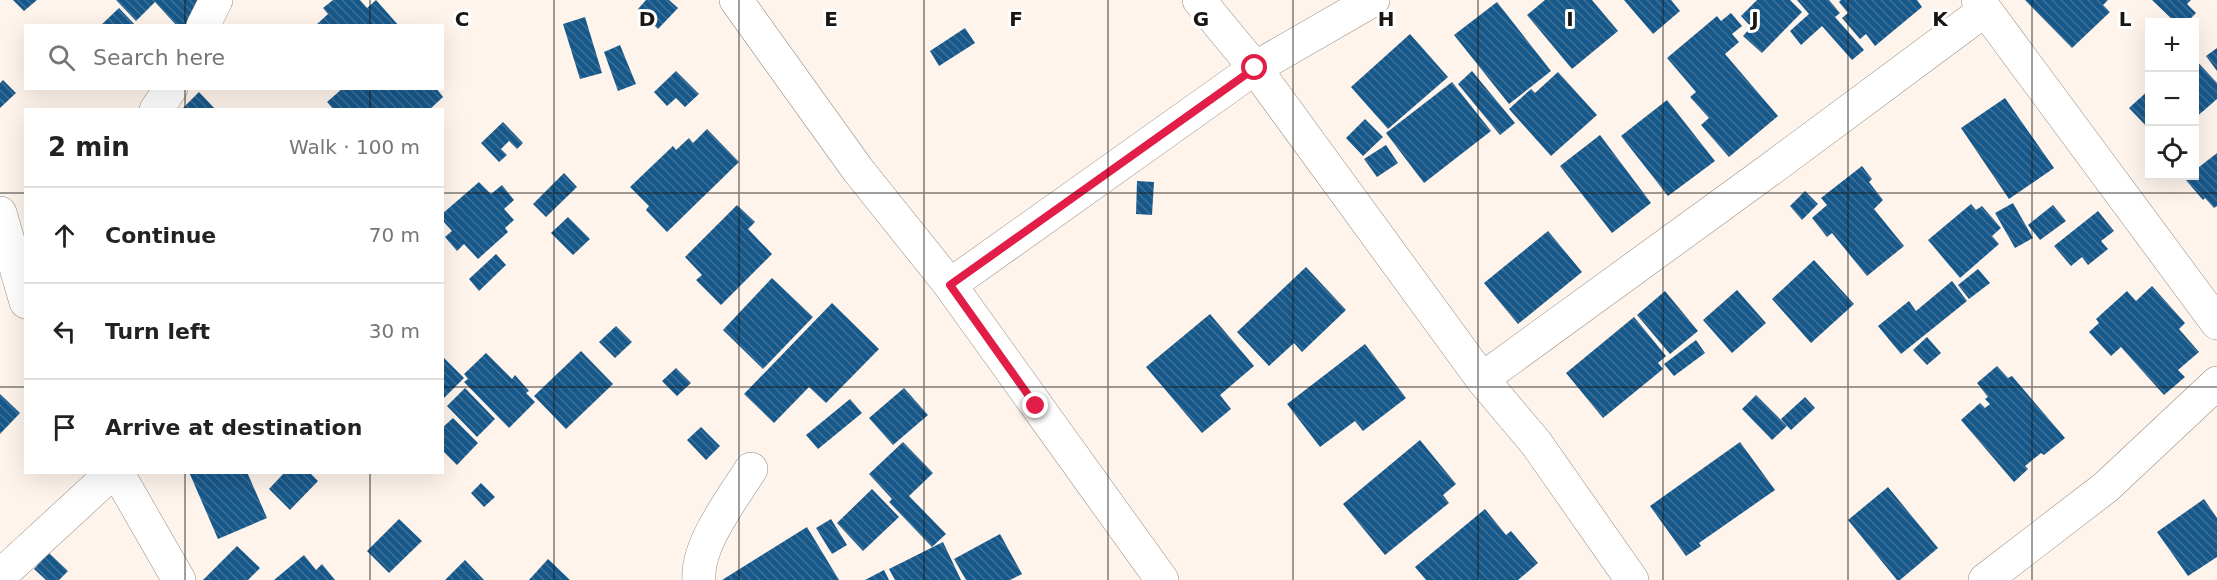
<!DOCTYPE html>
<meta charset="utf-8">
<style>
body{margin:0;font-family:"DejaVu Sans",sans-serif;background:#f2f2f2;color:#222}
.controls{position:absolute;right:18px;top:18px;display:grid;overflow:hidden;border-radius:0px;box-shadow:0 6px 24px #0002}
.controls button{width:54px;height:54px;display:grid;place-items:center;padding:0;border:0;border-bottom:2px solid #e0e0e0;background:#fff;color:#222;font:30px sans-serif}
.stop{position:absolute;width:18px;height:18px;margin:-14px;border:4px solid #e11d48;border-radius:50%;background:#fff}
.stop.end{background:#e11d48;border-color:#fff;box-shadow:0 2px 6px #0008}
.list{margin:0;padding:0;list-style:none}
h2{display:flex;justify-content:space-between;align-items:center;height:78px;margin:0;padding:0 24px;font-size:26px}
h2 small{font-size:20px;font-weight:400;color:#767676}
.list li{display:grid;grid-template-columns:39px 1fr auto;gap:18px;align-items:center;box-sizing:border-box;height:96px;padding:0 24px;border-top:2px solid #e0e0e0}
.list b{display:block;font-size:22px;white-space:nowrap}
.list em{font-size:20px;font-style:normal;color:#767676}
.icon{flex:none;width:33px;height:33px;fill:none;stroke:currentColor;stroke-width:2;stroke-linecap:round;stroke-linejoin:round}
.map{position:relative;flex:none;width:2217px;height:580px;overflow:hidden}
.search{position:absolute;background:#fff;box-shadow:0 6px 24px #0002;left:24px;top:24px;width:420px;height:66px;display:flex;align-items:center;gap:15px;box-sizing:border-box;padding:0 21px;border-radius:0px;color:#767676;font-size:22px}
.panel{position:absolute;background:#fff;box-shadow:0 6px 24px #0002;left:24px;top:108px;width:420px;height:366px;border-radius:0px}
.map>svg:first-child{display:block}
.building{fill:url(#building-back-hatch)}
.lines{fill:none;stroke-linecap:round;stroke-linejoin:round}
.street-casing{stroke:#948b82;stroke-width:34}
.street{stroke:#fff;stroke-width:33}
.route{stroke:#e11d48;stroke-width:8}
.grid{fill:none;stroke:#191512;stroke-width:1.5;stroke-opacity:0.55}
.grid-label{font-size:20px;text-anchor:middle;font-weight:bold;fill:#191512;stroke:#fff;stroke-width:6;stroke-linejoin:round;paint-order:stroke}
</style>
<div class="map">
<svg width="2217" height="580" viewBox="0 0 2217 580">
<defs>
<pattern id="building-back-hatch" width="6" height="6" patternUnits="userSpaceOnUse" patternTransform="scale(1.5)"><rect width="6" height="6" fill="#17588b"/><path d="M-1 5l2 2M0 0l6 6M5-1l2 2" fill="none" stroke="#407096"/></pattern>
</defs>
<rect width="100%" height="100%" fill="#fef4eb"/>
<!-- building -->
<path class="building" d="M13,0H37L24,11Z
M116,0H198L189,26H177L155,2L136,21Z
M333,0H360L367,8L376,0L399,26H315L328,14L323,8Z
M646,0H669L678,8L658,29L638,9Z
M1545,0H1592L1618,31L1572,69L1527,15Z
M1624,0H1671L1680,11L1653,34Z
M1757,0H1790L1802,12L1762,53L1743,36L1751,27L1741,16Z
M1797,0H1829L1840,13L1835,17L1864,50L1852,60L1822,26L1801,45L1790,31L1809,14Z
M1841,0H1917L1922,7L1875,46L1866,34L1860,39L1842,18L1848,13L1839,2Z
M2025,0H2108L2103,5L2110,12L2072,48Z
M2152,0H2191L2187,4L2196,13L2187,22H2175Z
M1497,2L1551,71L1509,104L1454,35Z
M119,8L136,26H100Z
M1731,13L1742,26L1732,34L1739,42L1725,54L1778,116L1729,157L1701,125L1709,118L1690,97L1696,92L1667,58L1717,16L1721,21Z
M585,17L602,73L580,79L563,24Z
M965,28L975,43L939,66L930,51Z
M1410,34L1448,77L1388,129L1351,87Z
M620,45L636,84L618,91L604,52Z
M2217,48V71L2206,56Z
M2194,58L2217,83V99L2194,119Z
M676,71L699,94L685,107L676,98L667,106L654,92Z
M1472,71L1515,123L1500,135L1458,84Z
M1558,72L1597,115L1551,156L1509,109L1531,89L1535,93Z
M3,80L16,93L0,108V83Z
M1452,82L1491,131L1424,183L1386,133Z
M343,88H436L443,97L429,110H334L327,102Z
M2150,89V130L2129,108Z
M199,92L216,110H181Z
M2005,98L2054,168L2009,199L1961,128Z
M1667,100L1715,161L1668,196L1621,136Z
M1365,119L1383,137L1363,156L1346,138Z
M503,122L523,143L517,149L509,141L501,149L507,155L499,162L481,143Z
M707,129L739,162L667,232L646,210L649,206L630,187L673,146L676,150L689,138L693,143Z
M1600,135L1651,203L1612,233L1560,166Z
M1386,145L1398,163L1377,177L1364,159Z
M2217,153V206L2214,208L2205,198L2203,200L2185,179L2190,176H2194V171Z
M1862,166L1872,179L1869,182L1883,200L1874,209L1904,246L1867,276L1832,233L1827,237L1812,218L1827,205L1821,198Z
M564,173L577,187L546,217L533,204Z
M1137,181L1154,182L1152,215L1136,214Z
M479,182L491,194L502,185L514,200L504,209L514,220L505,228L508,232L478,259L464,244L457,251L445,237L452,231L442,220V214Z
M1805,191L1818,204L1802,220L1790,206Z
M2013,203L2033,238L2015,248L1995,213Z
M1971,204L1976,210L1982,206L2001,228L1992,236L1999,244L1960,278L1928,240Z
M737,205L755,222L748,229L772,254L721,305L696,280L702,275L685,257Z
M2053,205L2066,221L2040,240L2028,225Z
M2098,211L2114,231L2101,241L2108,249L2088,265L2082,257L2071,266L2054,246Z
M568,217L590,239L573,255L551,233Z
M1548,231L1582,272L1518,324L1484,283Z
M496,254L506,265L479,291L469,279Z
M1814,260L1854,304L1811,343L1772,299Z
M1306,267L1346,310L1302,352L1294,343L1269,366L1237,332Z
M1978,269L1990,283L1969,299L1958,285Z
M772,278L813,317L763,369L723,330Z
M1952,281L1967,301L1901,354L1878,326L1909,301L1916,311Z
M2152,286L2185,323L2179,329L2199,352L2178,370L2185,377L2164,395L2121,347L2111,356L2089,332L2099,323L2096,319L2127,291L2136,301Z
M1737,290L1766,323L1732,353L1703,320Z
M1665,291L1698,331L1670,354L1637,315Z
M832,303L879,349L826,403L809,387L774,423L744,394Z
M1210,314L1254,366L1220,395L1231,409L1202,433L1146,367Z
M1634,317L1666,356L1658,363L1663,369L1603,418L1566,373Z
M616,326L632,342L615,358L599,342Z
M1927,337L1941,353L1927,365L1913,350Z
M1696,340L1705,353L1674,376L1664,364Z
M1365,344L1406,398L1363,431L1355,421L1320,447L1287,404Z
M581,351L613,384L566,429L534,396Z
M486,353L512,379L515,375L529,391L526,393L535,402L509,428L464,382L468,379L464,374Z
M442,356L464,378L442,400Z
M1997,366L2008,378L2012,376L2065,438L2044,455L2041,453L2025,466L2028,469L2014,482L1961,420L1980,403L1985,408L1990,404L1985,399L1988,397L1977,383Z
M676,368L691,383L677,396L662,381Z
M465,388L495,419L477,437L447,406Z
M904,388L928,415L893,445L869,418Z
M0,394L20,413L0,434Z
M1756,395L1787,426L1772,440L1742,409Z
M1805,397L1815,408L1791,430L1781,419Z
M850,399L862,413L818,449L806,435Z
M453,418L478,443L457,465L442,450V428Z
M701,427L720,446L706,460L687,440Z
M1420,440L1456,484L1443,495L1449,503L1385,555L1343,504Z
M903,442L933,473L909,496L946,534L932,547L889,502L892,499L869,474Z
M1740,442L1775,490L1699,543L1701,546L1686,556L1650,506Z
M189,472H247L267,518L218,539Z
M285,472H309L318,481L290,510L269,489Z
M481,483L495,497L484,507L471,493Z
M1888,487L1938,548L1900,580H1897L1848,520Z
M872,489L899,517L863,551L837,523Z
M2204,499L2217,518V557L2188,576L2157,532Z
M1485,509L1506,535L1511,531L1538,563L1518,580H1426L1415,567Z
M399,519L422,541L389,573L367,551Z
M831,519L847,545L832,554L816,528Z
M807,527L839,580H722Z
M1000,534L1022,574L1010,580H966L954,559Z
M943,542L961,580H895L889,569Z
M237,546L260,568L248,580H203Z
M49,553L68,571L59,580H46L34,569Z
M304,555L316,570L322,564L335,580H274Z
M548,559L570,580H529Z
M465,560L484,580H445Z
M884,570L889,580H865Z"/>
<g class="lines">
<defs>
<path id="street" d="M736,0L858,170L950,285L1162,580
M1199,0L1255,68L1482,379L1536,443L1632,580
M1978,0L2217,323
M203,26L216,0
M156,110L171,88
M0,213L26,302
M950,285L1255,68L1373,0
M1482,379L1768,171L1985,10
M117,472L179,580
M0,576L113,472
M699,580C696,545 733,498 751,469
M1985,580L2106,487L2217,383"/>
</defs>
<!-- street casing -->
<use href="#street" class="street-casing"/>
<!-- street -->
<use href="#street" class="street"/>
</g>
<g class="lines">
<!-- route -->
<path class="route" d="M1036,406L950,285L1255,68"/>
</g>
<!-- grid -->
<path class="grid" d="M185,0V26M370,0V26M554,0V580M739,0V580M924,0V580M1108,0V580M1293,0V580M1478,0V580M1663,0V580M1848,0V580M2032,0V580M185,88V110M370,88V110M0,193H26M442,193H2217M0,387H26M442,387H2217M185,472V580M370,472V580"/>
<g class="grid-label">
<text x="462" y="26">C</text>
<text x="647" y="26">D</text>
<text x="831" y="26">E</text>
<text x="1016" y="26">F</text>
<text x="1201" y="26">G</text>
<text x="1386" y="26">H</text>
<text x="1570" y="26">I</text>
<text x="1755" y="26">J</text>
<text x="1940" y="26">K</text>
<text x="2125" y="26">L</text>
</g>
</svg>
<div class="controls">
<button>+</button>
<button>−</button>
<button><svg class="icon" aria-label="locate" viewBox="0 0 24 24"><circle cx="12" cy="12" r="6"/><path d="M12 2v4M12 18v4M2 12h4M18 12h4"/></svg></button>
</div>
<div class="stop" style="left:1255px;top:68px"></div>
<div class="stop end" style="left:1036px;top:406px"></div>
<div class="search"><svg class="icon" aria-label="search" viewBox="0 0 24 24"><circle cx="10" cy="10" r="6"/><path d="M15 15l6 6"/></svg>Search here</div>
<section class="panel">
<h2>2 min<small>Walk · 100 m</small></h2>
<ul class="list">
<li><svg class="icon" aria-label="ahead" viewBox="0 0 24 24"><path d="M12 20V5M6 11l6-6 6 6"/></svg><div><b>Continue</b></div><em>70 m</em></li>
<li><svg class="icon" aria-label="left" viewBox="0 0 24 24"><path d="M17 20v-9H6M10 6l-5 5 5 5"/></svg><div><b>Turn left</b></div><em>30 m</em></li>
<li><svg class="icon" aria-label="arrive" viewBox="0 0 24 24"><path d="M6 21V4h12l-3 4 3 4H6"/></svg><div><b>Arrive at destination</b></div></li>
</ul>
</section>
</div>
